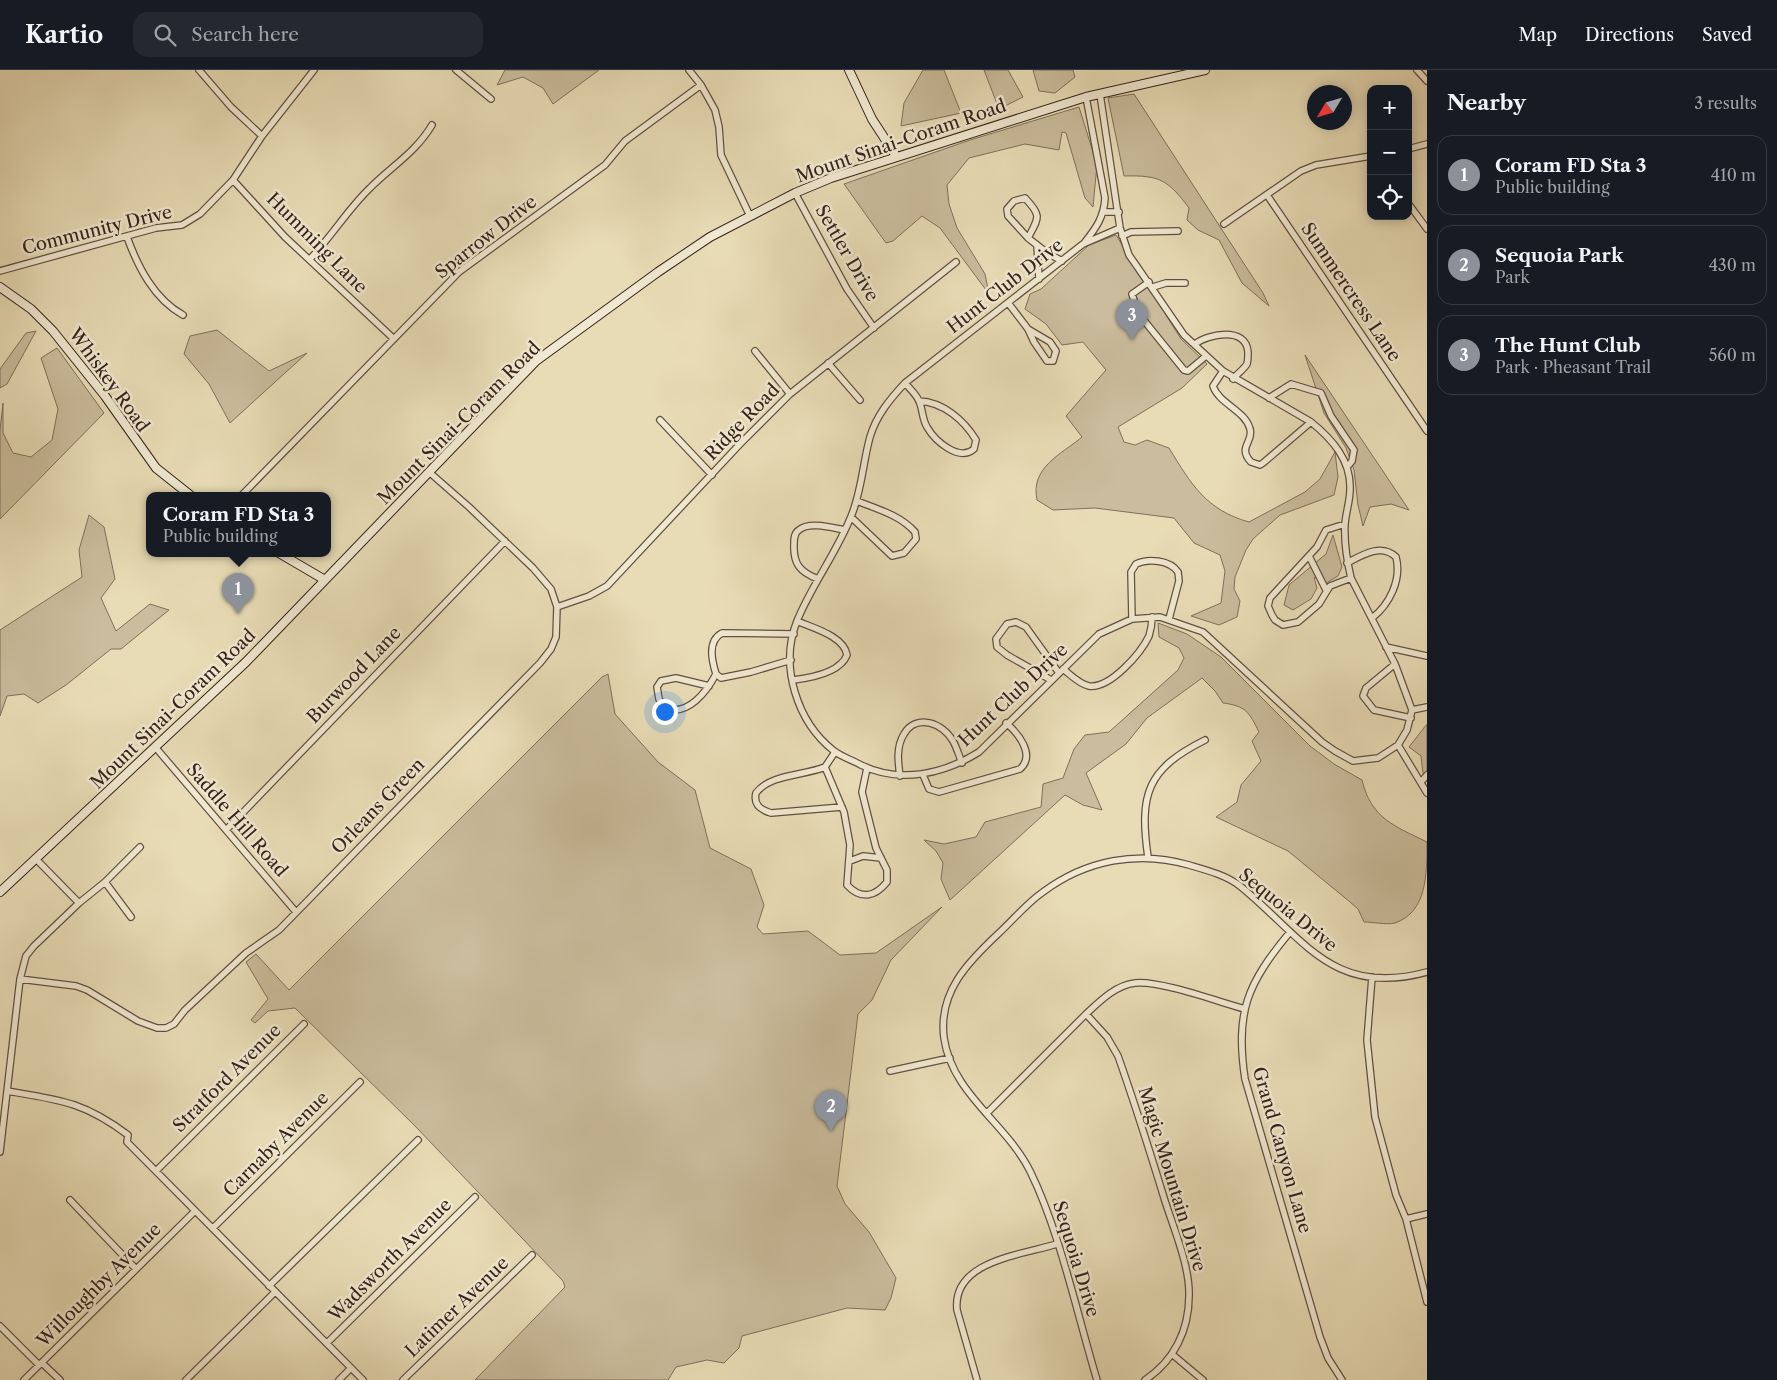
<!DOCTYPE html>
<meta charset="utf-8">
<style>
body{margin:0;font-family:"Libre Caslon Text",serif;background:#242831;color:#f1f3f6}
.controls{position:absolute;right:15px;top:15px;display:grid;overflow:hidden;border-radius:10px;box-shadow:0 2px 12px #0003}
.controls button{width:45px;height:45px;display:grid;place-items:center;padding:0;border:0;border-bottom:1px solid #363941;background:#171b24;color:#f1f3f6;font:25px sans-serif}
.compass{position:absolute;left:1307px;top:15px;width:45px;height:45px;border-radius:50%;background:#171b24;box-shadow:0 2px 12px #0003;rotate:232deg}
.you{position:absolute;left:664px;top:641px;width:18px;height:18px;margin:-12px;border:4px solid #fff;border-radius:50%;background:#1a73e8;box-shadow:0 0 0 8px #1a73e833}
.badge{display:grid;place-items:center;width:32px;height:32px;border-radius:50%;background:#8c9099;color:#fff;font-size:16px;font-weight:700}
.pin{position:absolute;translate:-50% -41px;filter:drop-shadow(0 1px 2px #0008)}
.pin::after{content:'';position:absolute;top:26px;width:18px;height:15px;background:inherit;clip-path:polygon(0 0,100% 0,50% 100%)}
.popup{position:absolute;left:146px;top:422px;width:185px;height:65px;box-sizing:border-box;display:grid;place-content:center;border-radius:10px;background:#171b24;filter:drop-shadow(0 1px 4px #0005);font-size:16px;white-space:nowrap;color:#9ea1a6}
.popup b{font-size:19px;color:#f1f3f6}
.popup::after{content:'';position:absolute;left:50%;top:100%;margin-left:-10px;border:10px solid transparent;border-top-color:#171b24}
.list{margin:0;padding:0;list-style:none}
h2{display:flex;justify-content:space-between;align-items:center;height:65px;margin:0;padding:0 20px;font-size:21px}
h2 small{font-size:16px;font-weight:400;color:#9ea1a6}
.list li{display:grid;grid-template-columns:32px 1fr auto;gap:15px;align-items:center;box-sizing:border-box;height:80px;margin:0 10px 10px;padding:0 10px;border:1px solid #363941;border-radius:15px}
.list b{display:block;font-size:19px;white-space:nowrap}
.list p{margin:0;font-size:16px;white-space:nowrap;color:#9ea1a6}
.list em{font-size:16px;font-style:normal;color:#9ea1a6}
.icon{flex:none;width:28px;height:28px;fill:none;stroke:currentColor;stroke-width:2;stroke-linecap:round;stroke-linejoin:round}
.map{position:relative;flex:none;width:1427px;height:1310px;overflow:hidden}
header{display:flex;align-items:center;gap:30px;box-sizing:border-box;height:70px;padding:0 25px;background:#171b24;border-bottom:1px solid #363941}
header strong{font-size:24px}
nav{display:flex;gap:28px;margin-inline-start:auto;font-size:18px}
.search{width:350px;height:45px;background:#242831;display:flex;align-items:center;gap:12px;box-sizing:border-box;padding:0 18px;border-radius:15px;color:#9ea1a6;font-size:19px}
main{display:flex}
aside{flex:1;background:#171b24}
.map>svg:first-child{display:block}
.green{fill:#cabc9c;stroke:#806f5c}
.lines{fill:none;stroke-linecap:round;stroke-linejoin:round}
.street-casing{stroke:#625042;stroke-width:8}
.secondary-casing{stroke:#35221b;stroke-width:10}
.street{stroke:#f0e8d0;stroke-width:5.5}
.secondary{stroke:#f0e8d0;stroke-width:8}
.labels{text-anchor:middle;dominant-baseline:central;stroke-width:5;stroke-linejoin:round;paint-order:stroke}
.street-label{font-size:18px;fill:#35221b;stroke:#f0e8d0}
</style>
<header>
<strong>Kartio</strong>
<div class="search"><svg class="icon" aria-label="search" viewBox="0 0 24 24"><circle cx="10" cy="10" r="6"/><path d="M15 15l6 6"/></svg>Search here</div>
<nav><a>Map</a><a>Directions</a><a>Saved</a></nav>
</header>
<main>
<div class="map">
<svg width="1427" height="1310" viewBox="0 0 1427 1310">
<rect width="100%" height="100%" fill="#e8dcb6"/>
<filter id="stains"><feTurbulence type="fractalNoise" baseFrequency=".004" numOctaves="4"/><feColorMatrix values="0 0 0 0 .2 0 0 0 0 .09 0 0 0 0 .02 0 0 0 .5 -.17"/></filter>
<radialGradient id="worn" r=".72"><stop offset=".6" stop-color="#630" stop-opacity="0"/><stop offset="1" stop-color="#630" stop-opacity=".3"/></radialGradient>
<!-- green -->
<path class="green" d="M505,0H599L553,34L543,18L523,7L497,15Z
M923,0H944L961,43L901,56L904,33Z
M984,0H1008L1023,27L999,39Z
M1033,0H1073L1075,7L1055,23L1039,21Z
M1134,24L1263,223L1269,236L1242,213L1219,170L1198,160L1187,150L1189,138C1168,110 1160,105 1124,106L1108,28Z
M1079,37L1097,95L1093,137L1085,128L1066,63L1062,62L1059,80L1025,74L969,88L947,115L949,134L957,158L985,204L989,224L940,158L922,146L893,171L886,173L844,114L970,70Z
M1116,165L1181,269L1207,294L1182,318L1118,357L1124,372L1135,375L1147,370L1169,378C1191,414 1206,440 1249,452L1305,422L1320,409L1335,382L1338,407L1334,425L1280,445L1253,469L1246,480L1235,507L1234,519L1240,531L1237,547L1219,555L1191,546L1221,533L1225,501L1220,485L1194,473L1174,448L1095,438L1053,440L1037,430C1030,397 1062,384 1082,367L1066,346L1106,300L1083,272L1062,275L1046,254L1025,239L1030,224L1041,219L1089,175Z
M217,260L269,301L307,283L230,353L209,314L184,284L190,266Z
M36,261L7,314L0,318V299L26,263Z
M57,278L104,343L0,449V360L3,333V363L13,383L31,387L52,370L58,339L41,288Z
M1305,285L1409,440L1391,434L1370,437L1363,456L1358,435L1354,400L1346,378L1324,343Z
M89,445L104,457L115,509L101,528L116,561L150,534L169,540L121,579H111L66,615L38,633L24,624L7,626L0,646V560L82,507L79,480Z
M1333,465L1342,497L1338,506L1326,513L1314,507L1317,518L1311,529L1293,540L1284,535L1289,515L1326,484Z
M1158,553L1187,564L1221,587L1310,676L1334,694L1362,710C1371,748 1394,756 1427,772C1427,804 1427,842 1395,853C1386,855 1373,852 1364,852L1358,839L1350,832L1288,781L1216,747L1237,732L1241,715L1261,691L1252,671L1259,662C1249,642 1246,636 1223,633L1215,621L1202,608L1147,648L1126,674L1086,703L1102,740L1083,735L1065,725L950,830L941,809L943,793L936,781L924,770L944,774L976,767L985,752L1041,737L1043,714L1063,708L1074,679L1085,665L1109,662L1178,600L1184,588L1179,578L1159,567Z
M608,604L615,644L658,692L695,720L710,778L751,799L764,835L757,857L763,864L808,861L840,885L876,883L942,837L891,890L872,930L858,944L837,1116L845,1134L869,1162L896,1208L891,1228L885,1240L847,1238L742,1266L739,1278L724,1293L707,1290L676,1297L668,1310H475L565,1217L563,1211L415,1056L295,938L268,941L255,953L251,950L268,929L246,892L256,884L289,920L602,607Z
M1427,654V711L1423,703L1421,686L1409,677Z"/>
<g class="lines">
<defs>
<path id="street" d="M199,0L231,37L262,66
M456,0L491,29
M689,0L701,15L715,40L719,57L721,85L750,146
M1417,0L1427,11
M1100,24L1120,158L1129,185L1136,195L1184,265L1223,301L1311,352C1332,369 1351,390 1350,419C1350,431 1346,442 1345,454C1344,471 1347,491 1351,508L1395,594L1412,640L1407,660L1398,675L1378,688L1353,691L1335,681L1322,672L1203,562L1160,547L1132,549L1099,564L979,682C944,704 900,714 861,695C852,690 842,687 834,681C797,652 779,596 797,551C812,514 838,481 852,444C862,419 863,392 870,367C876,346 890,329 905,313L1083,174L1120,158
M1408,79L1427,74
M233,110L285,167L394,269
M795,123L847,219L874,258
M1267,125L1427,361
M1408,133L1427,159
M1103,142H1119
M1224,154L1301,101L1316,95L1371,86
M1122,166L1131,162L1178,161
M127,167C138,197 154,229 183,245
M1028,168L1008,146L1007,139L1014,131L1025,128C1042,146 1039,147 1028,168L1046,182L1062,191
M1085,172C1096,158 1104,147 1105,128L1086,27
M1037,175L1039,209
M310,189C332,166 348,139 370,118C392,96 416,82 432,55
M0,201L156,158L182,155L200,144L233,110L262,66L314,0
M1149,212L1132,224L1138,243L1184,300L1188,301L1206,286
M1153,217L1166,213H1185
M1009,234L1028,259L1034,272L1047,291H1053L1056,281L1050,272L1028,259
M1195,274C1208,264 1246,256 1248,282C1248,285 1248,290 1247,294C1244,299 1237,304 1233,309
M755,281L790,324
M828,293L860,330
M1223,301L1213,316C1219,334 1245,340 1250,359C1254,372 1237,377 1251,392L1260,395L1263,393L1311,352
M905,313C910,319 916,324 919,331C923,340 922,349 927,357C935,371 959,392 974,379L976,370C964,350 943,332 919,331
M1269,328L1291,314L1321,323L1331,346L1354,380L1352,391L1347,397
M660,350L712,405
M242,425L459,202L605,95L625,71L701,15
M851,447L892,486L904,483L916,469L915,462C900,445 877,439 857,431
M1345,454L1326,460L1317,477L1270,528L1268,536L1272,545L1275,550L1283,555L1298,552L1319,534L1330,516L1351,508
M1309,486L1326,520
M1347,493C1362,485 1381,473 1396,487C1402,510 1389,535 1372,548
M818,509C800,502 793,494 794,474C794,469 794,463 799,460C809,451 833,458 845,460
M557,537L589,526L607,516L740,374L790,324L956,192
M1132,549L1131,502L1136,494C1148,488 1170,490 1178,502L1179,511L1169,549
M1386,577L1427,586
M791,590L751,602L721,608L716,604C712,591 707,571 722,563L794,564
M1395,594L1366,618L1363,626L1374,640L1411,648
M1063,599C1071,605 1079,614 1089,616C1110,619 1141,583 1149,566C1151,560 1152,553 1152,547
M793,610C810,608 840,603 847,585C844,566 813,558 797,551
M1051,610L1007,585L997,577L996,569L1007,554L1016,552L1026,557L1059,603
M709,616L676,608L661,611L657,617L659,629L665,638C688,647 707,621 716,604
M1412,640L1427,637
M1398,675L1427,723
M156,678L296,842
M825,697L844,742L850,775L847,815C861,830 875,827 887,812V800L876,778L862,722L867,698
M825,697C803,706 770,704 756,723C753,735 761,740 771,743L842,737
M825,697L835,682
M923,705L929,719L939,722L1020,699C1036,685 1018,663 1006,653
M900,706C898,692 896,677 904,664C916,643 943,653 953,671C957,678 959,686 962,693
M1421,712L1427,705
M226,760L505,471
M1148,787C1139,724 1147,699 1205,670
M36,789L79,833
M850,791L863,786L881,788
M105,812L131,847
M1290,862C1247,914 1235,942 1245,1009L1320,1267L1328,1288L1342,1310
M1372,907L1367,970L1375,1047L1396,1125L1406,1149L1427,1232
M20,909L76,916L87,920L138,951L157,958H166L174,954L185,940L246,883L279,860L540,593L551,579L556,567L557,537L551,519L533,498L469,437L429,402
M1086,944L1107,967L1118,986C1135,1034 1150,1082 1165,1131C1174,1159 1190,1197 1189,1226C1189,1260 1174,1291 1145,1310
M890,1001L950,988
M7,1021C61,1030 84,1032 128,1065L127,1072L363,1310
M987,1043L1086,944C1100,931 1116,915 1135,913C1159,910 1219,932 1245,939
M0,1082L20,909L26,886L34,876L79,833L105,812L140,777
M156,1101L304,954
M70,1130L136,1199
M1406,1149L1427,1144
M213,1158L360,1012
M269,1216L418,1070
M0,1256L39,1295
M327,1273L475,1127
M1173,1285L1203,1310
M42,1293L60,1310
M24,1310L195,1141
M186,1310L275,1222
M339,1310L351,1298
M403,1310L532,1185
M977,1310L957,1240C952,1191 1021,1185 1057,1174
M1097,1310C1077,1244 1060,1162 1030,1101C1006,1053 952,1024 944,968C938,922 968,892 999,863C1014,849 1027,833 1043,822C1086,790 1138,780 1189,795C1206,800 1226,805 1240,816C1303,867 1332,928 1427,902"/>
<path id="secondary" d="M849,0L872,49L896,86
M0,217L31,239L53,261L105,326L156,398L190,425
M279,483L325,510
M0,822L246,592L536,291L658,202L710,167L795,123L831,108L1086,27L1205,0"/>
</defs>
<!-- street casing -->
<use href="#street" class="street-casing"/>
<!-- secondary casing -->
<use href="#secondary" class="secondary-casing"/>
<!-- street -->
<use href="#street" class="street"/>
<!-- secondary -->
<use href="#secondary" class="secondary"/>
</g>
<g class="labels">
<!-- street labels -->
<g class="street-label">
<text transform="translate(901 71) rotate(-19)">Mount Sinai-Coram Road</text>
<text transform="translate(97 160) rotate(-14)">Community Drive</text>
<text transform="translate(486 167) rotate(-38)">Sparrow Drive</text>
<text transform="translate(317 173) rotate(45)">Humming Lane</text>
<text transform="translate(847 183) rotate(60)">Settler Drive</text>
<text transform="translate(1005 216) rotate(-38)">Hunt Club Drive</text>
<text transform="translate(1351 222) rotate(56)">Summercress Lane</text>
<text transform="translate(109 310) rotate(54)">Whiskey Road</text>
<text transform="translate(742 352) rotate(-46)">Ridge Road</text>
<text transform="translate(459 353) rotate(-45)">Mount Sinai-Coram Road</text>
<text transform="translate(354 605) rotate(-46)">Burwood Lane</text>
<text transform="translate(1013 625) rotate(-43)">Hunt Club Drive</text>
<text transform="translate(173 639) rotate(-44)">Mount Sinai-Coram Road</text>
<text transform="translate(378 736) rotate(-46)">Orleans Green</text>
<text transform="translate(237 750) rotate(49)">Saddle Hill Road</text>
<text transform="translate(1288 840) rotate(39)">Sequoia Drive</text>
<text transform="translate(227 1008) rotate(-45)">Stratford Avenue</text>
<text transform="translate(276 1074) rotate(-45)">Carnaby Avenue</text>
<text transform="translate(1282 1080) rotate(74)">Grand Canyon Lane</text>
<text transform="translate(1172 1109) rotate(73)">Magic Mountain Drive</text>
<text transform="translate(1076 1189) rotate(73)">Sequoia Drive</text>
<text transform="translate(390 1190) rotate(-45)">Wadsworth Avenue</text>
<text transform="translate(99 1215) rotate(-45)">Willoughby Avenue</text>
<text transform="translate(457 1237) rotate(-44)">Latimer Avenue</text>
</g>
</g>
<rect width="100%" height="100%" filter="url(#stains)"/>
<rect width="100%" height="100%" fill="url(#worn)"/>
</svg>
<div class="controls">
<button>+</button>
<button>−</button>
<button><svg class="icon" aria-label="locate" viewBox="0 0 24 24"><circle cx="12" cy="12" r="6"/><path d="M12 2v4M12 18v4M2 12h4M18 12h4"/></svg></button>
</div>
<svg class="compass" viewBox="-18 -18 36 36"><path d="M0-13l5 13h-10z" fill="#e53935"/><path d="M0 13l5-13h-10z" fill="#9ea1a6"/></svg>
<div class="you"></div>
<div class="pin badge" style="left:238px;top:544px">1</div>
<div class="popup"><b>Coram FD Sta 3</b>Public building</div>
<div class="pin badge" style="left:831px;top:1061px">2</div>
<div class="pin badge" style="left:1132px;top:270px">3</div>
</div>
<aside>
<h2>Nearby<small>3 results</small></h2>
<ul class="list">
<li><span class="badge">1</span><div><b>Coram FD Sta 3</b><p>Public building</p></div><em>410 m</em></li>
<li><span class="badge">2</span><div><b>Sequoia Park</b><p>Park</p></div><em>430 m</em></li>
<li><span class="badge">3</span><div><b>The Hunt Club</b><p>Park · Pheasant Trail</p></div><em>560 m</em></li>
</ul>
</aside>
</main>
